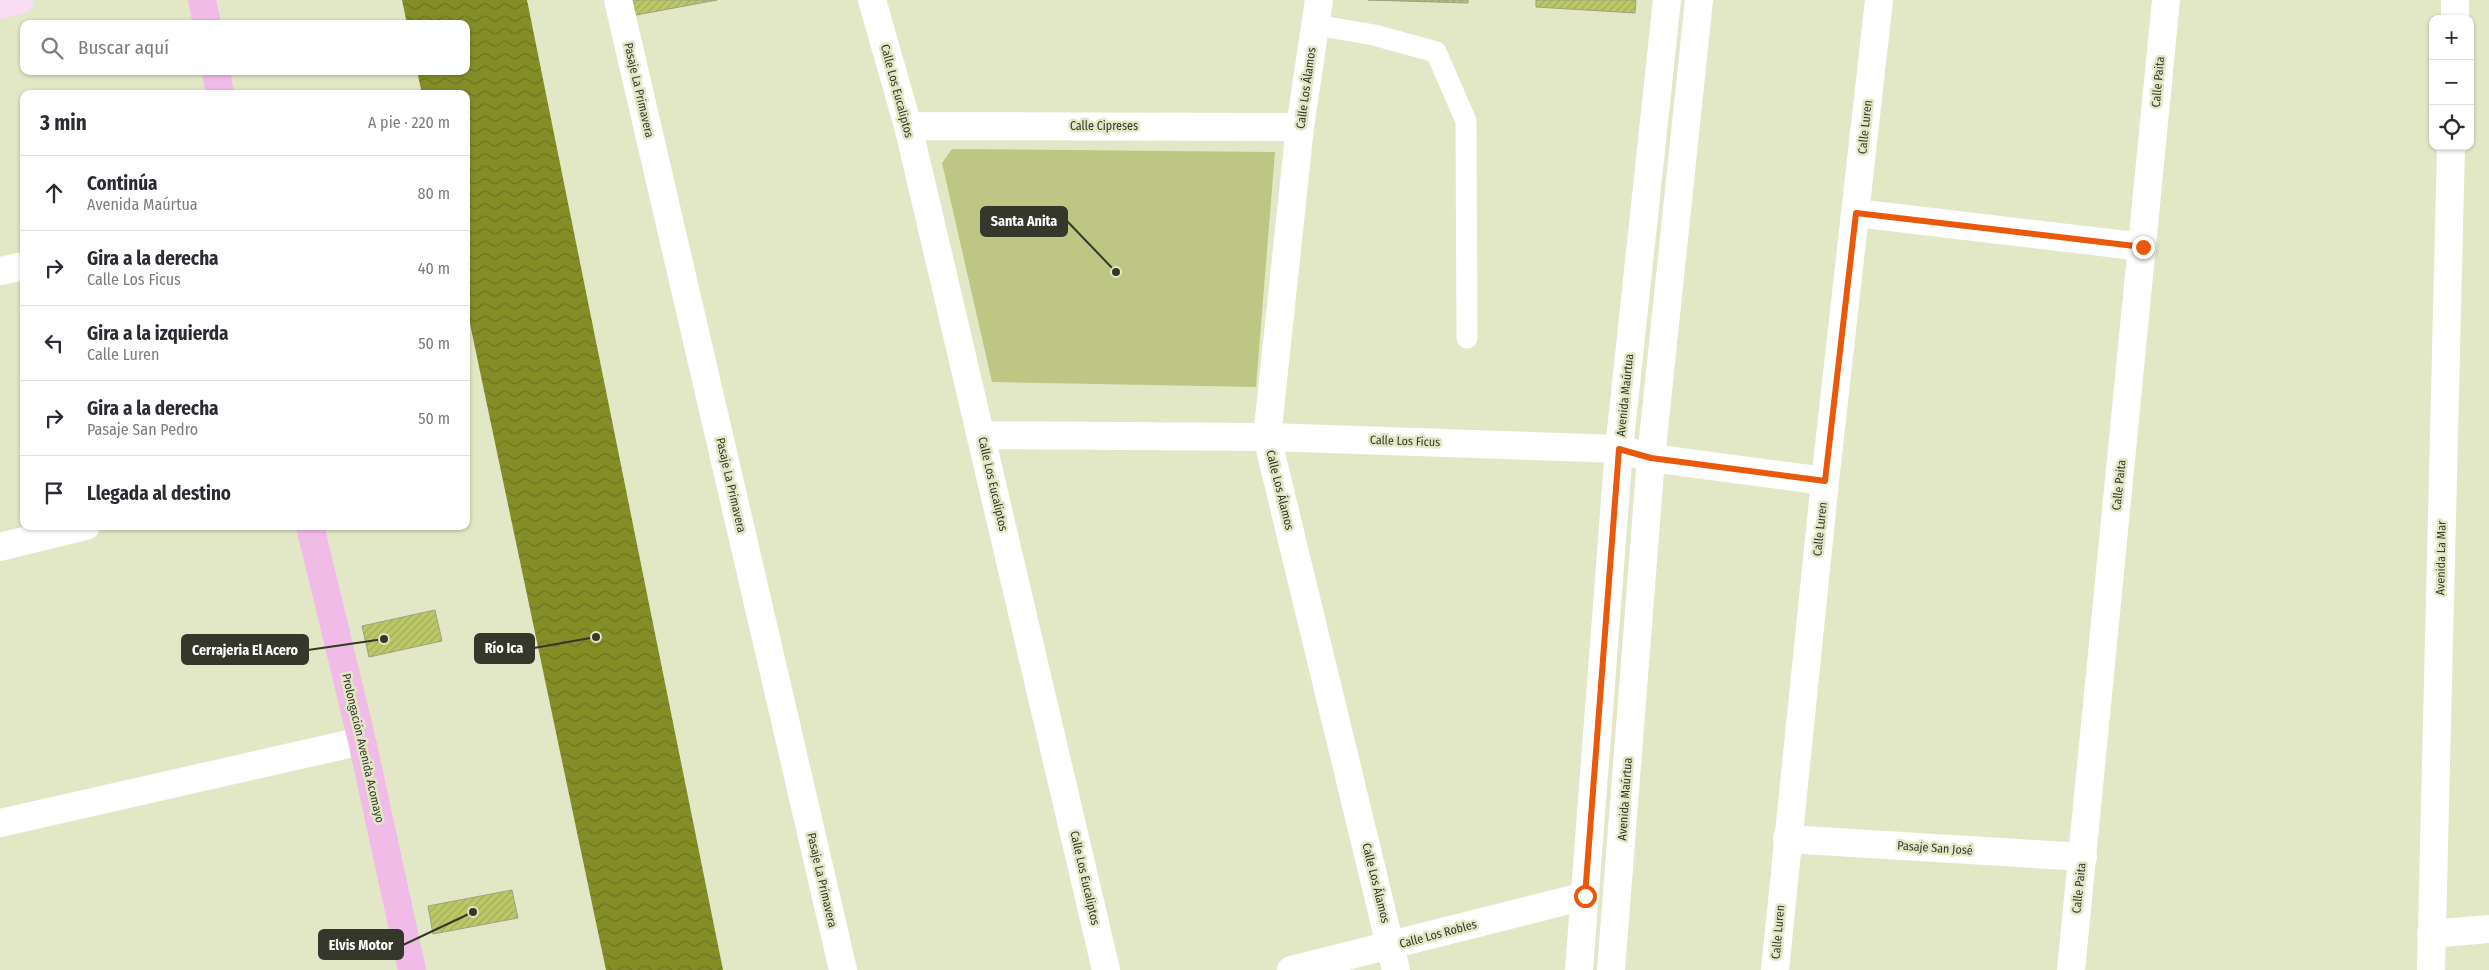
<!DOCTYPE html>
<html lang="es">
<meta charset="utf-8">
<style>
body{margin:0;font-family:"Fira Sans Condensed",sans-serif;background:#f7f7f7;color:#2b2b33}
.controls{position:absolute;right:15px;top:15px;display:grid;overflow:hidden;border-radius:10px;box-shadow:0 1px 4px #0004}
.controls button{width:45px;height:45px;display:grid;place-items:center;padding:0;border:0;border-bottom:1px solid #e1e1e2;background:#fff;color:#2b2b33;font:25px sans-serif}
.stop{position:absolute;width:15px;height:15px;margin:-11px;border:4px solid #ea580c;border-radius:50%;background:#fff}
.stop.end{background:#ea580c;border-color:#fff;box-shadow:0 1px 5px #0008}
.list{margin:0;padding:0;list-style:none}
h2{display:flex;justify-content:space-between;align-items:center;height:65px;margin:0;padding:0 20px;font-size:21px}
h2 small{font-size:16px;font-weight:400;color:#7c7c81}
.list li{display:grid;grid-template-columns:32px 1fr auto;gap:15px;align-items:center;box-sizing:border-box;height:75px;padding:0 20px;border-top:1px solid #e1e1e2}
.list b{display:block;font-size:19px;white-space:nowrap}
.list p{margin:0;font-size:16px;white-space:nowrap;color:#7c7c81}
.list em{font-size:16px;font-style:normal;color:#7c7c81}
.icon{flex:none;width:28px;height:28px;fill:none;stroke:currentColor;stroke-width:2;stroke-linecap:round;stroke-linejoin:round}
.map{position:relative;flex:none;width:2489px;height:970px;overflow:hidden}
.search{position:absolute;background:#fff;box-shadow:0 1px 4px #0004;left:20px;top:20px;width:450px;height:55px;display:flex;align-items:center;gap:12px;box-sizing:border-box;padding:0 18px;border-radius:10px;color:#7c7c81;font-size:19px}
.panel{position:absolute;background:#fff;box-shadow:0 1px 4px #0004;left:20px;top:90px;width:450px;height:440px;border-radius:10px}
.map>svg:first-child{display:block}
.green{fill:#bdc783}
.water{fill:url(#water-waves)}
.building{fill:url(#building-hatch);stroke:#9da283}
.lines{fill:none;stroke-linecap:round;stroke-linejoin:round}
.lane{stroke:#fff;stroke-width:21}
.street{stroke:#fff;stroke-width:28}
.secondary{stroke:#f8ddf4;stroke-width:28}
.primary{stroke:#f1bbe8;stroke-width:28}
.route{stroke:#ea580c;stroke-width:6}
.labels{text-anchor:middle;dominant-baseline:central;stroke-width:5;stroke-linejoin:round;paint-order:stroke}
.street-label{font-size:12px;fill:#35372a;stroke:#e2e8c6}
.leader{fill:none;stroke:#35372a;stroke-width:2}
.callout-dot{fill:#35372a;stroke:#e2e8c6;stroke-width:2}
.callout{fill:#35372a;stroke:#35372a;stroke-width:2}
.callout-label{font-size:14px;text-anchor:middle;font-weight:bold;fill:#fff}
</style>
<div class="map">
<svg width="2489" height="970" viewBox="0 0 2489 970">
<defs>
<pattern id="water-waves" width="16" height="10" patternUnits="userSpaceOnUse" patternTransform="scale(1.25)"><rect width="16" height="10" fill="#848e27"/><path d="M0 5q4-4 8 0t8 0" fill="none" stroke="#6d7522"/></pattern>
<pattern id="building-hatch" width="6" height="6" patternUnits="userSpaceOnUse" patternTransform="scale(1.25)"><rect width="6" height="6" fill="#bcc866"/><path d="M-1 1l2-2M0 6l6-6M5 7l2-2" fill="none" stroke="#a2ac59"/></pattern>
</defs>
<rect width="100%" height="100%" fill="#e2e8c6"/>
<!-- green -->
<path class="green" d="M952,149L1275,152L1256,387L992,382L942,163Z"/>
<!-- water -->
<path class="water" d="M402,0H527L723,970H606L466,305V94H422L417,71H466V24H407Z"/>
<!-- building -->
<path class="building" d="M628,0H717L631,16Z
M1368,0H1468V3Z
M1536,0H1636L1635,13L1536,7Z
M435,610L442,641L369,657L362,626Z
M512,890L518,918L433,934L428,906Z"/>
<g class="lines">
<!-- lane -->
<path class="lane" d="M1316,25L1374,35L1436,52L1466,121L1467,338"/>
<!-- street -->
<path class="street" d="M618,0L843,970
M872,0L908,126L1106,970
M1319,0L1300,127L1267,437L1396,970
M2455,19V0
M908,126L1300,127
M1856,213L2143,247
M0,271L24,266
M982,435L1267,437L1619,449L1651,458L1825,481
M0,547L86,526
M0,823L362,741
M1787,839L2083,857
M2431,934L2489,929
M1291,970L1585,896
M1579,970L1619,449L1667,0
M1611,970L1651,458L1699,0
M1775,970L1825,481L1879,0
M2071,970L2166,0
M2431,970L2451,146"/>
<!-- secondary -->
<path class="secondary" d="M0,5L20,0"/>
<!-- primary -->
<path class="primary" d="M202,0L207,24
M216,71L220,94
M310,526L362,741L412,970"/>
</g>
<g class="lines">
<!-- route -->
<path class="route" d="M1585,896L1619,449L1651,458L1825,481L1856,213L2143,247"/>
</g>
<g class="labels">
<!-- street labels -->
<g class="street-label">
<text transform="translate(2158 82) rotate(-85)">Calle Paita</text>
<text transform="translate(1306 88) rotate(-82)">Calle Los Álamos</text>
<text transform="translate(639 90) rotate(77)">Pasaje La Primavera</text>
<text transform="translate(897 91) rotate(75)">Calle Los Eucaliptos</text>
<text x="1104" y="126">Calle Cipreses</text>
<text transform="translate(1865 127) rotate(-84)">Calle Luren</text>
<text transform="translate(1625 395) rotate(-84)">Avenida Maúrtua</text>
<text transform="translate(1405 441) rotate(2)">Calle Los Ficus</text>
<text transform="translate(993 484) rotate(77)">Calle Los Eucaliptos</text>
<text transform="translate(731 485) rotate(77)">Pasaje La Primavera</text>
<text transform="translate(2119 485) rotate(-84)">Calle Paita</text>
<text transform="translate(1280 490) rotate(76)">Calle Los Álamos</text>
<text transform="translate(1820 529) rotate(-84)">Calle Luren</text>
<text transform="translate(2441 558) rotate(-89)">Avenida La Mar</text>
<text transform="translate(363 748) rotate(77)">Prolongación Avenida Acomayo</text>
<text transform="translate(1625 799) rotate(-86)">Avenida Maúrtua</text>
<text transform="translate(1935 848) rotate(4)">Pasaje San José</text>
<text transform="translate(1085 878) rotate(77)">Calle Los Eucaliptos</text>
<text transform="translate(822 880) rotate(77)">Pasaje La Primavera</text>
<text transform="translate(1376 883) rotate(76)">Calle Los Álamos</text>
<text transform="translate(2079 888) rotate(-84)">Calle Paita</text>
<text transform="translate(1778 932) rotate(-85)">Calle Luren</text>
<text transform="translate(1438 934) rotate(-15)">Calle Los Robles</text>
</g>
</g>
<!-- callouts -->
<path class="leader" d="M1116 272L1067 221M596 637L534 648M384 639L308 650M473 912L403 945"/>
<g class="callout-dot">
<circle cx="1116" cy="272" r="5"/>
<circle cx="596" cy="637" r="5"/>
<circle cx="384" cy="639" r="5"/>
<circle cx="473" cy="912" r="5"/>
</g>
<g class="callout">
<rect x="981" y="207" width="86" height="29" rx="5"/>
<rect x="475" y="634" width="59" height="29" rx="5"/>
<rect x="182" y="635" width="126" height="29" rx="5"/>
<rect x="319" y="930" width="84" height="29" rx="5"/>
</g>
<g class="callout-label">
<text x="1024" y="226">Santa Anita</text>
<text x="504" y="653">Río Ica</text>
<text x="245" y="655">Cerrajeria El Acero</text>
<text x="361" y="950">Elvis Motor</text>
</g>
</svg>
<div class="controls">
<button>+</button>
<button>−</button>
<button><svg class="icon" aria-label="locate" viewBox="0 0 24 24"><circle cx="12" cy="12" r="6"/><path d="M12 2v4M12 18v4M2 12h4M18 12h4"/></svg></button>
</div>
<div class="stop" style="left:1585px;top:896px"></div>
<div class="stop end" style="left:2143px;top:247px"></div>
<div class="search"><svg class="icon" aria-label="search" viewBox="0 0 24 24"><circle cx="10" cy="10" r="6"/><path d="M15 15l6 6"/></svg>Buscar aquí</div>
<section class="panel">
<h2>3 min<small>A pie · 220 m</small></h2>
<ul class="list">
<li><svg class="icon" aria-label="ahead" viewBox="0 0 24 24"><path d="M12 20V5M6 11l6-6 6 6"/></svg><div><b>Continúa</b><p>Avenida Maúrtua</p></div><em>80 m</em></li>
<li><svg class="icon" aria-label="right" viewBox="0 0 24 24"><path d="M7 20v-9h11M14 6l5 5-5 5"/></svg><div><b>Gira a la derecha</b><p>Calle Los Ficus</p></div><em>40 m</em></li>
<li><svg class="icon" aria-label="left" viewBox="0 0 24 24"><path d="M17 20v-9H6M10 6l-5 5 5 5"/></svg><div><b>Gira a la izquierda</b><p>Calle Luren</p></div><em>50 m</em></li>
<li><svg class="icon" aria-label="right" viewBox="0 0 24 24"><path d="M7 20v-9h11M14 6l5 5-5 5"/></svg><div><b>Gira a la derecha</b><p>Pasaje San Pedro</p></div><em>50 m</em></li>
<li><svg class="icon" aria-label="arrive" viewBox="0 0 24 24"><path d="M6 21V4h12l-3 4 3 4H6"/></svg><div><b>Llegada al destino</b></div></li>
</ul>
</section>
</div>
